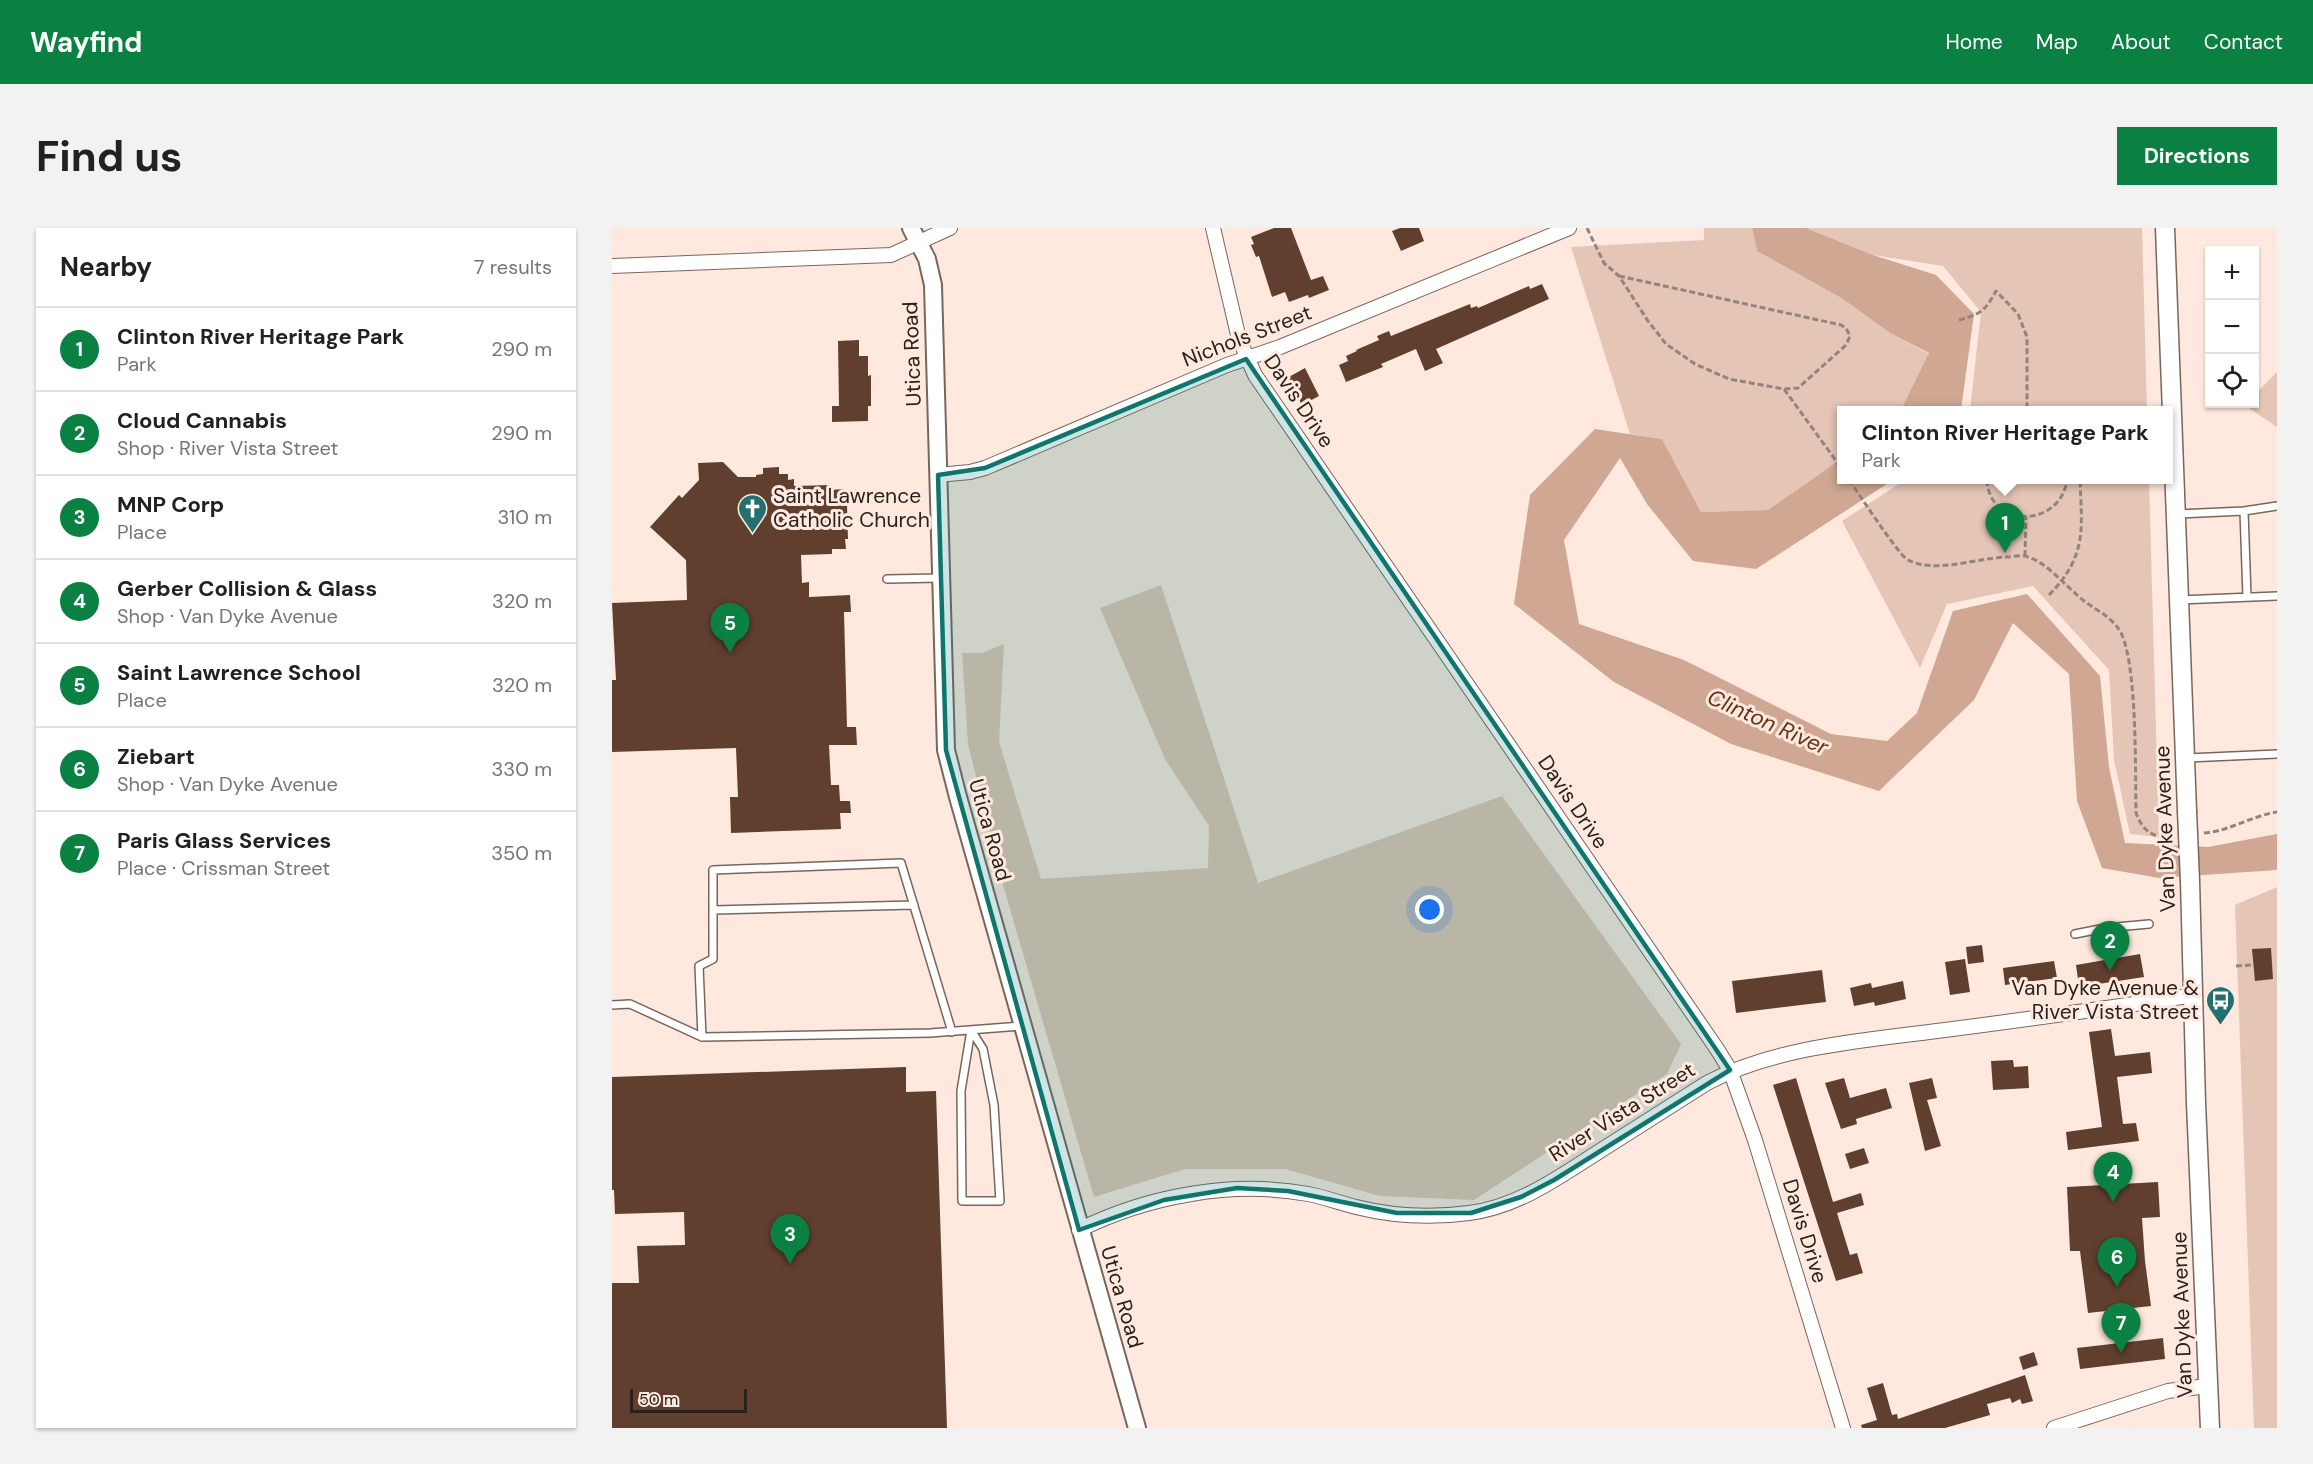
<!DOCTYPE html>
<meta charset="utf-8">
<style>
body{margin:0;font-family:"DM Sans",sans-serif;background:#f2f2f2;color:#202124}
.controls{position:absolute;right:18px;top:18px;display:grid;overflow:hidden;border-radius:0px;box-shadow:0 2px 4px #0004}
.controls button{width:54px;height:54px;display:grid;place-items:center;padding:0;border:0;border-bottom:2px solid #e0e0e0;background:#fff;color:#202124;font:30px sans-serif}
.scale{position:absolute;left:18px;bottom:15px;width:117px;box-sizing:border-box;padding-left:6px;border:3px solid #29211d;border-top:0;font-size:16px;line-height:21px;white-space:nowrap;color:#29211d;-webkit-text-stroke:4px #ffe9df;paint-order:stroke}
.you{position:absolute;left:818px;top:682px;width:21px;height:21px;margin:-15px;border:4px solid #fff;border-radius:50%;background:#1a73e8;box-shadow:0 0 0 9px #1a73e833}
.badge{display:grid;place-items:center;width:39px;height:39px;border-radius:50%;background:#0b8043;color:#fff;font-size:20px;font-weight:700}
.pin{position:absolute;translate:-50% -50px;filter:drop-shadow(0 2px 3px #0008)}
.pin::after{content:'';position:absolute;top:32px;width:21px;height:18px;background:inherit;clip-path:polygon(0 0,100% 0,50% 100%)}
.popup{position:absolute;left:1225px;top:178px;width:336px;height:78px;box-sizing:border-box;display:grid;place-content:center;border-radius:0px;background:#fff;filter:drop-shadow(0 2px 4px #0005);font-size:20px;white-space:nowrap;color:#757577}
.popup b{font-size:22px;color:#202124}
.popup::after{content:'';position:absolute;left:50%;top:100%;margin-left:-12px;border:12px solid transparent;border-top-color:#fff}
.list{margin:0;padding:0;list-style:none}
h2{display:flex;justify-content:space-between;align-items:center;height:78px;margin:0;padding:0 24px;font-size:26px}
h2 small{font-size:20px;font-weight:400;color:#757577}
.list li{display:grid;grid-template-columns:39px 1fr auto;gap:18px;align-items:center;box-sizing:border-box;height:84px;padding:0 24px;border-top:2px solid #e0e0e0}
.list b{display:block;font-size:22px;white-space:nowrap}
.list p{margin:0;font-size:20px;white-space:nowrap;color:#757577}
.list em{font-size:20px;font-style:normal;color:#757577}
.icon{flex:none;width:33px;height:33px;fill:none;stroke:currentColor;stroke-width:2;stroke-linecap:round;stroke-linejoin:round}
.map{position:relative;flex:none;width:1665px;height:1200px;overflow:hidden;border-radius:0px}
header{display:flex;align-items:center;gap:36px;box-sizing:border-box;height:84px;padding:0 30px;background:#0b8043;color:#fff}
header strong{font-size:28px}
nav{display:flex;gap:33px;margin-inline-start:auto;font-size:21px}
.intro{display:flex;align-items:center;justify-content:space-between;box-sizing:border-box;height:144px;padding:0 36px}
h1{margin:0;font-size:42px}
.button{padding:15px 27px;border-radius:0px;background:#0b8043;color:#fff;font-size:21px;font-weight:700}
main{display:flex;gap:36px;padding:0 36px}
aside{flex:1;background:#fff;border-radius:0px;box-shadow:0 2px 4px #0004}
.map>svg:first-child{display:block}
.green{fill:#e4c5b6}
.water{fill:#cfa793}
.building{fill:#613f2e}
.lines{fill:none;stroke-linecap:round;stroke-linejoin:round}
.service-casing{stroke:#78665d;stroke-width:10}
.minor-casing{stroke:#78665d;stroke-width:16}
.tertiary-casing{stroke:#78665d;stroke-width:20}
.secondary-casing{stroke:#78665d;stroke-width:21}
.path{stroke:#93847d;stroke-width:3;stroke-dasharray:6 3;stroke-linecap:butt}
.service{stroke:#fff;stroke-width:7}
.minor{stroke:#fff;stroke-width:14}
.tertiary{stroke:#fff;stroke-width:16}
.secondary{stroke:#fff;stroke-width:18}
.secondary-bridge-casing{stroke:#78665d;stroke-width:21;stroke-linecap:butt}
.secondary-bridge{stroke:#fff;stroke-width:18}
.marked{fill:#0f766e;fill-opacity:0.2;stroke:#0f766e;stroke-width:4.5;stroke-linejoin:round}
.labels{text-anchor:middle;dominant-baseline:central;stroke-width:6;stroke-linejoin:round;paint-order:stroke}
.street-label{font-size:21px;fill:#29211d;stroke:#ffe9df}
.poi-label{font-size:21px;fill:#29211d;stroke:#ffe9df;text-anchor:start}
.water-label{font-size:22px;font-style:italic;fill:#653214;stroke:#ffe9df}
</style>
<header>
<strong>Wayfind</strong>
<nav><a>Home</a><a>Map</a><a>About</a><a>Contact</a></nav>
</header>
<div class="intro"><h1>Find us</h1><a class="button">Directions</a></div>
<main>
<aside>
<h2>Nearby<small>7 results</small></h2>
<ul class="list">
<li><span class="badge">1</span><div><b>Clinton River Heritage Park</b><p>Park</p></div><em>290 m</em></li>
<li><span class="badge">2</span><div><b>Cloud Cannabis</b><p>Shop · River Vista Street</p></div><em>290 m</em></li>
<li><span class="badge">3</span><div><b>MNP Corp</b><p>Place</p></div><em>310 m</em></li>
<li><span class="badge">4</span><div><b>Gerber Collision &amp; Glass</b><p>Shop · Van Dyke Avenue</p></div><em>320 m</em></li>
<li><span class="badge">5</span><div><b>Saint Lawrence School</b><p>Place</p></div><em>320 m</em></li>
<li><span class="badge">6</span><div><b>Ziebart</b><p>Shop · Van Dyke Avenue</p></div><em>330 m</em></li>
<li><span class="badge">7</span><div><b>Paris Glass Services</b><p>Place · Crissman Street</p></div><em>350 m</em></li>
</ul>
</aside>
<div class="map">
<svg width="1665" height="1200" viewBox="0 0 1665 1200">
<rect width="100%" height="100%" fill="#ffe9df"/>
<!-- green -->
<path class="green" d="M1092,0H1140L1145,23L1231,71L1278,105L1317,126L1292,180L1289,182H1230L1229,231L1156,282L1089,284L1050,211L1018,206L959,19L1092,12Z
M1194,0H1530L1535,182H1358L1369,84L1331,38L1261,27Z
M1665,144V199L1631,176H1642L1643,166Z
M1293,252H1537L1547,609L1518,606L1502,532L1497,442L1421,358L1335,376L1308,440L1230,293Z
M549,357L646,655L890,568L1069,816L1055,846L862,972L768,968L673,941H573L482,969L391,657L356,516L350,425H370L392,416L387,514L429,651L596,640L597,598L553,531L488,380Z
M1665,659V1200H1642L1623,677Z"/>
<!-- water -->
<path class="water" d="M1140,0H1194L1261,27L1324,47L1362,86L1349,182H1289L1317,125L1278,105L1231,71L1145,23Z
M983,201L1050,211L1089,284L1156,282L1229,231L1230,252H1281L1144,341L1081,333L1035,276L1008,230L952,312L967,396L1072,432L1219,506L1275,513L1305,485L1341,383L1415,366L1488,448L1497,539L1513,615L1596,619L1665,606V642L1547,650L1490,640L1465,573L1457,446L1401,395L1362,472L1267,563L1119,516L1002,454L902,376L918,267Z"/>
<!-- building -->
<path class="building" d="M662,0H679L699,52L711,48L717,62L697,70L696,67L677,74L673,64L660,69L647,28L644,29L639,17L642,16L639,9Z
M788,0H807L812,13L789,23L780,3Z
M930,56L937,71L824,121L831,135L813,143L804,121L769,136L771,139L734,154L727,137L736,133L734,128L745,123L744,122L767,112L765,108L777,103L779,108L858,76L859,80L865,78L866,80L917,58L918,61Z
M247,112V128H256V148L259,147V178H256V193L220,194V178H227L226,113Z
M693,140L707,168L690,177L675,150Z
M111,234L126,249H144V247L151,246V240L167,239V246H176V252L182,251V258L219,257V262L232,261V276H235L236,311H233L234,321H220V326L189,327L190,355L197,354V369L238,367L239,384H232L235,499H244L245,517H217L219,557H227L228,573H238L239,585H228L229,601L119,605L118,569H126L124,520L0,524V452H4L0,375L75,372L74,332L38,299L67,267L70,270L87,252L86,235Z
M1370,717L1372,734L1356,736L1354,719Z
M1659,720L1661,751L1643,753L1640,721Z
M1528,726L1532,749L1467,759L1464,737Z
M1353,731L1358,764L1338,767L1333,734Z
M1442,733L1445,750L1393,757L1391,740Z
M1210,742L1214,774L1124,785L1120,753Z
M1291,753L1294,771L1263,778L1262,774L1242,778L1238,760L1259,755L1260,760Z
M1499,801L1503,828L1538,824L1540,845L1505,849L1511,896L1524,895L1527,913L1456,922L1454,904L1490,899L1477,804Z
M1401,832L1402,839L1416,838L1417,860L1381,862L1379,833Z
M294,839V864L324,863L335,1200H0V1055H27L25,1018L73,1017L72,984L3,986L2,962H0V849Z
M1184,850L1221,974L1249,965L1252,977L1225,985L1238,1027L1245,1025L1251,1045L1224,1053L1161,857Z
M1232,850L1238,870L1274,860L1280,880L1244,891L1245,896L1229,901L1213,855Z
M1320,850L1325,870L1315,872L1329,918L1313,923L1297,855Z
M1252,920L1257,935L1238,941L1233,926Z
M1546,954L1548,989L1530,990L1533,1033L1539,1078L1476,1085L1468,1023H1458L1455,959Z
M1551,1110L1553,1131L1468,1141L1465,1120Z
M1422,1124L1426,1137L1411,1142L1407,1129Z
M1413,1147L1421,1173L1410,1176L1408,1171L1400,1175L1398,1170L1375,1176L1378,1187L1333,1200H1250L1249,1197L1265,1192L1255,1160L1271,1155L1280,1187L1285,1186L1286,1191Z"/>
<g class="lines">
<defs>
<path id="service" d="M1632,283L1635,369
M1566,286L1632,283L1665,278
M275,351L329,350
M1567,372L1665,368
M1575,530L1665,526
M101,682L302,677
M1463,706L1493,700L1537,696
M0,777L18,776L90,809L318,805L410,798
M359,802L371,821L382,877L388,973H350L349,863Z
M90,809L87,738L101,731V642L289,635L340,804"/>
<path id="minor" d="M601,0L627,111L643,147L1105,821L1118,842L1143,912L1231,1200
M0,38L279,27L338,0
M326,247L358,244L373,240L615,137L668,119L957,0
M467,1002C535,968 621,952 696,966C712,969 728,975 744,979C780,988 820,990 857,985C907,979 950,947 991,921C1026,899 1060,877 1095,855C1163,819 1249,813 1325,803C1411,792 1497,780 1583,767
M1442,1200L1556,1163L1595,1158"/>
<path id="tertiary" d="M299,0L315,31L321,57L334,522L346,569L525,1200"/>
<path id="secondary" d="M1553,0L1575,583
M1578,653L1584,875L1598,1200"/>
</defs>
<!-- service casing -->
<use href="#service" class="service-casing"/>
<!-- minor casing -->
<use href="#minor" class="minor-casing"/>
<!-- tertiary casing -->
<use href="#tertiary" class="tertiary-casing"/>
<!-- secondary casing -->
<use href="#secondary" class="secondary-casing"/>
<!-- path -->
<path class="path" d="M975,0L992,35L1007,48L1036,93L1054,116L1083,136L1117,151L1172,161L1230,241
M1007,48L1229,97L1234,100L1238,108L1234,117L1186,160L1172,161
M1347,92C1369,86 1373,83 1384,63L1406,86L1415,109V182
M1237,252C1246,264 1287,328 1296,332C1324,346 1364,330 1395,329C1400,329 1407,327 1413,328C1433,333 1449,353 1464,366C1477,379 1495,385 1506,400C1526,426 1523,547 1524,585C1530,601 1540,611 1559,609
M1375,252C1377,300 1448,301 1455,252
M1413,328L1414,289
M1437,367C1475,328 1470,302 1468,252
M1592,605C1618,603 1639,588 1665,584
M1624,738L1640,737"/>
<!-- service -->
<use href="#service" class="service"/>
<!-- minor -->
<use href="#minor" class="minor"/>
<!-- tertiary -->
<use href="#tertiary" class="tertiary"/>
<!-- secondary -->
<use href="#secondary" class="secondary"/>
<defs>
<path id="secondary-bridge" d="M1575,583L1578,653"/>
</defs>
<!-- secondary-bridge casing -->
<use href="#secondary-bridge" class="secondary-bridge-casing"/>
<!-- secondary-bridge -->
<use href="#secondary-bridge" class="secondary-bridge"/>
</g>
<!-- marked area -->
<path class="marked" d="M634,131L1118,842L942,952L909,969L859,985H785L676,963L625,960L552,972L467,1002L334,522L326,247L373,240Z"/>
<!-- icons -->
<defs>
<symbol id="church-pin" viewBox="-11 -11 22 30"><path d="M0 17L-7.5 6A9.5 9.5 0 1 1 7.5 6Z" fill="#246f6f" stroke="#ffe9df"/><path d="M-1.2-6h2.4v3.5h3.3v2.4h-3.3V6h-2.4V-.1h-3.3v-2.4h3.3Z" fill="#fff"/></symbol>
<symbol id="bus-pin" viewBox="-11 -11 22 30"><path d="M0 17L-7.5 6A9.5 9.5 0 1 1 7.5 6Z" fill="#246f6f" stroke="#ffe9df"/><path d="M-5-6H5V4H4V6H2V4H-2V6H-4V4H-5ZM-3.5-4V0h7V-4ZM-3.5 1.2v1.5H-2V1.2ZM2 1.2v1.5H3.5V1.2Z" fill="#fff"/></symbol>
</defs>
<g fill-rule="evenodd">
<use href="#church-pin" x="124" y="264" width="33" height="45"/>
<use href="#bus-pin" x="1592" y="756" width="33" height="45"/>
</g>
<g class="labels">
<!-- street labels -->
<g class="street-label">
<text transform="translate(635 108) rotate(-21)">Nichols Street</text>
<text transform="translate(300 126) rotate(-92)">Utica Road</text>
<text transform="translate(687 173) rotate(56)">Davis Drive</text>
<text transform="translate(961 574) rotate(56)">Davis Drive</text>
<text transform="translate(1553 601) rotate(-92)">Van Dyke Avenue</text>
<text transform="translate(378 602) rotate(74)">Utica Road</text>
<text transform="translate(1010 884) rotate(-32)">River Vista Street</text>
<text transform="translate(1193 1003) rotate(73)">Davis Drive</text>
<text transform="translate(510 1069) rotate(74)">Utica Road</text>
<text transform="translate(1570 1087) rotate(-92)">Van Dyke Avenue</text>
</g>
<!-- poi labels -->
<g class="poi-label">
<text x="161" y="268">Saint Lawrence<tspan x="161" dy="24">Catholic Church</tspan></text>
<text x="1587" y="760" text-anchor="end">Van Dyke Avenue &amp;<tspan x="1587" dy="24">River Vista Street</tspan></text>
</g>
<!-- water labels -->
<g class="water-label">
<text transform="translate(1156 494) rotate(24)">Clinton River</text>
</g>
</g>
</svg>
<div class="controls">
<button>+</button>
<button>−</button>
<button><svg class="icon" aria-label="locate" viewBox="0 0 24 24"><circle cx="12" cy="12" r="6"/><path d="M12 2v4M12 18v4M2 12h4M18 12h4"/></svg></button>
</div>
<div class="scale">50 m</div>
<div class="you"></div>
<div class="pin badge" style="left:1393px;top:325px">1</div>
<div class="popup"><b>Clinton River Heritage Park</b>Park</div>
<div class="pin badge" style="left:1498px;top:743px">2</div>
<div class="pin badge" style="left:178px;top:1036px">3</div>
<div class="pin badge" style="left:1501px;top:974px">4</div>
<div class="pin badge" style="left:118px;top:425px">5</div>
<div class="pin badge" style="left:1505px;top:1059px">6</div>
<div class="pin badge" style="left:1509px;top:1125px">7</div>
</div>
</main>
